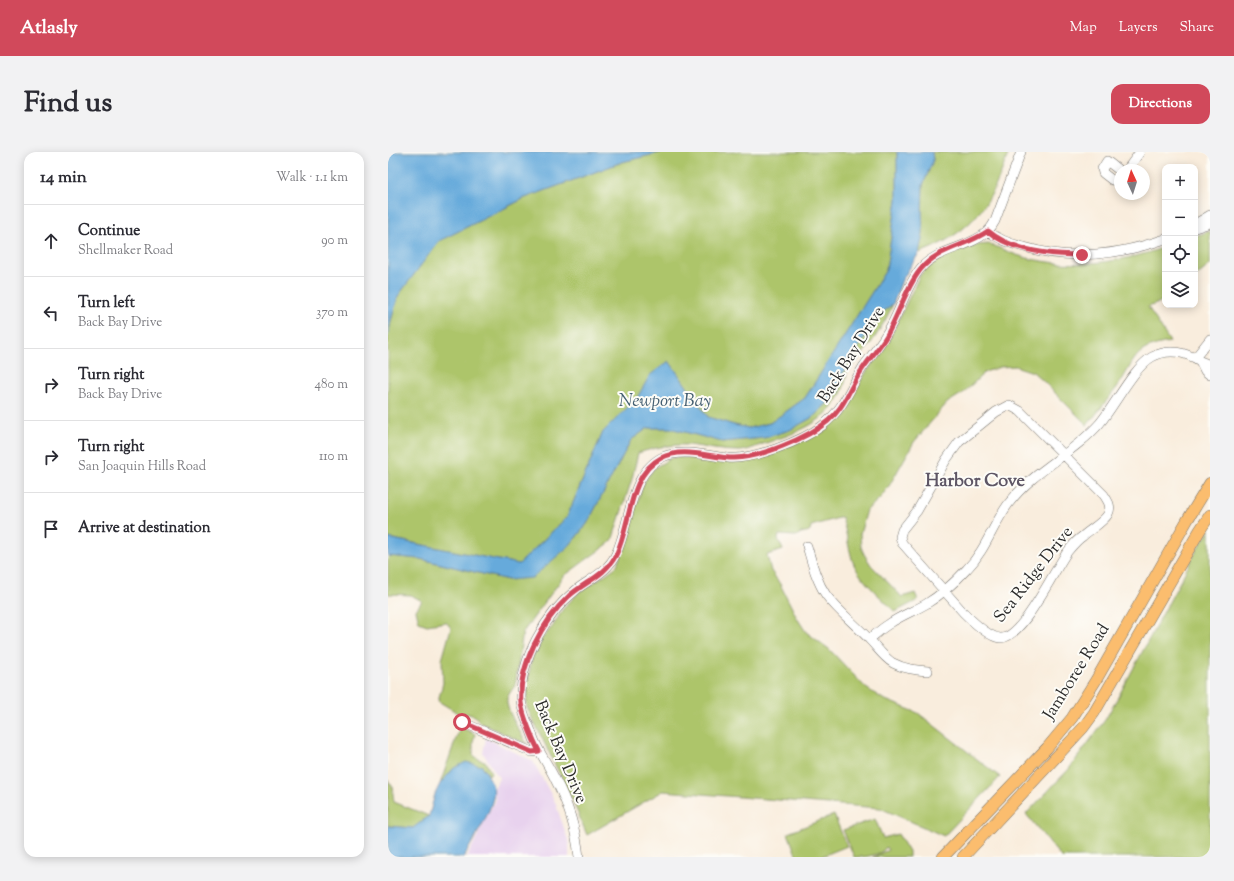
<!DOCTYPE html>
<meta charset="utf-8">
<style>
body{margin:0;font-family:"Sorts Mill Goudy",serif;background:#f2f2f3;color:#2b2b33}
.controls{position:absolute;right:12px;top:12px;display:grid;overflow:hidden;border-radius:8px;box-shadow:0 2px 10px #0003}
.controls button{width:36px;height:36px;display:grid;place-items:center;padding:0;border:0;border-bottom:1px solid #e1e1e2;background:#fff;color:#2b2b33;font:20px sans-serif}
.compass{position:absolute;left:726px;top:12px;width:36px;height:36px;border-radius:50%;background:#fff;box-shadow:0 2px 10px #0003;rotate:356deg}
.stop{position:absolute;width:12px;height:12px;margin:-9px;border:3px solid #d1495b;border-radius:50%;background:#fff}
.stop.end{background:#d1495b;border-color:#fff;box-shadow:0 1px 4px #0008}
.list{margin:0;padding:0;list-style:none}
h2{display:flex;justify-content:space-between;align-items:center;height:52px;margin:0;padding:0 16px;font-size:17px}
h2 small{font-size:13px;font-weight:400;color:#7c7c81}
.list li{display:grid;grid-template-columns:26px 1fr auto;gap:12px;align-items:center;box-sizing:border-box;height:72px;padding:0 16px;border-top:1px solid #e1e1e2}
.list b{display:block;font-size:15px;white-space:nowrap}
.list p{margin:0;font-size:13px;white-space:nowrap;color:#7c7c81}
.list em{font-size:13px;font-style:normal;color:#7c7c81}
.icon{flex:none;width:22px;height:22px;fill:none;stroke:currentColor;stroke-width:2;stroke-linecap:round;stroke-linejoin:round}
.map{position:relative;flex:none;width:822px;height:705px;overflow:hidden;border-radius:12px}
header{display:flex;align-items:center;gap:24px;box-sizing:border-box;height:56px;padding:0 20px;background:#d1495b;color:#fff}
header strong{font-size:19px}
nav{display:flex;gap:22px;margin-inline-start:auto;font-size:14px}
.intro{display:flex;align-items:center;justify-content:space-between;box-sizing:border-box;height:96px;padding:0 24px}
h1{margin:0;font-size:28px}
.button{padding:10px 18px;border-radius:12px;background:#d1495b;color:#fff;font-size:14px;font-weight:700}
main{display:flex;gap:24px;padding:0 24px}
aside{flex:1;background:#fff;border-radius:12px;box-shadow:0 2px 10px #0003}
.map>svg:first-child{display:block}
.built{fill:#e8d2ee}
.green{fill:#adc56a;stroke:#6c784a}
.water{fill:#66aadb;stroke:#486a83}
.lines{fill:none;stroke-linecap:round;stroke-linejoin:round}
.minor-casing{stroke:#736f69;stroke-width:10}
.major-casing{stroke:#736f69;stroke-width:12}
.minor{stroke:#fff;stroke-width:9}
.major{stroke:#fbbd6e;stroke-width:11}
.route{stroke:#d1495b;stroke-width:5}
.labels{text-anchor:middle;dominant-baseline:central;stroke-width:4;stroke-linejoin:round;paint-order:stroke}
.street-label{font-size:17px;fill:#2b2b2b;stroke:#fdfcf7}
.water-label{font-size:18px;font-style:italic;fill:#435e71;stroke:#fdfcf7}
.neighbourhood-label{font-size:18px;font-weight:bold;fill:#5e5665;stroke:#fdfcf7}
</style>
<header>
<strong>Atlasly</strong>
<nav><a>Map</a><a>Layers</a><a>Share</a></nav>
</header>
<div class="intro"><h1>Find us</h1><a class="button">Directions</a></div>
<main>
<aside>
<h2>14 min<small>Walk · 1.1 km</small></h2>
<ul class="list">
<li><svg class="icon" aria-label="ahead" viewBox="0 0 24 24"><path d="M12 20V5M6 11l6-6 6 6"/></svg><div><b>Continue</b><p>Shellmaker Road</p></div><em>90 m</em></li>
<li><svg class="icon" aria-label="left" viewBox="0 0 24 24"><path d="M17 20v-9H6M10 6l-5 5 5 5"/></svg><div><b>Turn left</b><p>Back Bay Drive</p></div><em>370 m</em></li>
<li><svg class="icon" aria-label="right" viewBox="0 0 24 24"><path d="M7 20v-9h11M14 6l5 5-5 5"/></svg><div><b>Turn right</b><p>Back Bay Drive</p></div><em>480 m</em></li>
<li><svg class="icon" aria-label="right" viewBox="0 0 24 24"><path d="M7 20v-9h11M14 6l5 5-5 5"/></svg><div><b>Turn right</b><p>San Joaquin Hills Road</p></div><em>110 m</em></li>
<li><svg class="icon" aria-label="arrive" viewBox="0 0 24 24"><path d="M6 21V4h12l-3 4 3 4H6"/></svg><div><b>Arrive at destination</b></div></li>
</ul>
</aside>
<div class="map">
<svg width="822" height="705" viewBox="0 0 822 705">
<rect width="100%" height="100%" fill="#fdfcf7"/>
<filter id="ink" filterUnits="userSpaceOnUse"><feTurbulence type="fractalNoise" baseFrequency=".025" numOctaves="2"/><feDisplacementMap in="SourceGraphic" scale="8" xChannelSelector="R" yChannelSelector="G"/><feConvolveMatrix kernelMatrix="1 2 1 2 8 2 1 2 1" color-interpolation-filters="sRGB"/></filter>
<filter id="wash" filterUnits="userSpaceOnUse"><feTurbulence type="fractalNoise" baseFrequency=".012" numOctaves="4" result="noise"/><feDisplacementMap in="SourceGraphic" scale="16" xChannelSelector="R" yChannelSelector="G"/><feGaussianBlur stdDeviation="0.9" result="paint"/><feColorMatrix in="noise" values="0 0 0 0 0 0 0 0 0 0 0 0 0 0 0 0 0 1.4 0 .05"/><feComposite in="paint" operator="in"/></filter>
<g filter="url(#wash)">
<rect width="100%" height="100%" fill="#f9eddd"/>
<!-- built -->
<path class="built" d="M98,586L145,609L167,650L181,691V705H79L107,648L106,637L111,626L95,601Z"/>
<!-- green -->
<path class="green" d="M275,0H509V48L498,118L417,246L382,271L361,276L346,273L320,265L281,209L262,224L249,246L215,280L179,365L131,412L0,386V185L3,169L10,144L50,89L137,46L234,10Z
M544,0H621C616,12 612,25 606,37C591,69 564,89 531,101L535,81L534,59L535,33L545,8Z
M822,79V113L807,125V84Z
M602,92C614,97 626,103 639,106C684,117 733,111 777,95V147L768,152L760,155L782,190C744,196 748,208 730,234C720,247 710,260 699,273L654,228L645,220L627,214L612,215L597,220L575,241L559,251L526,290L501,334L492,346L479,358L472,382L473,395L476,402L483,413L514,445L527,441L530,448L507,460C494,446 469,426 464,407C460,393 458,379 454,365L423,374L422,379L413,381L408,384L391,383L390,387L395,398L379,403L383,419L392,432L409,466L418,480L441,497L478,536L495,547L530,561L612,625L556,684L492,656L275,639L199,683L183,645L139,556L138,538L144,506L150,491L165,474L175,457L193,438L207,430L229,414L251,345L256,330L266,316L283,306L292,305L346,310L435,278L455,261L475,225L501,187L532,123L547,108L574,96L588,93Z
M505,152C494,178 478,200 459,219C455,264 415,279 378,291C369,294 358,300 349,299C333,299 317,295 301,293C283,292 266,296 250,301L244,327L224,389L176,424L135,480L127,534C123,539 118,545 119,551C121,563 133,581 139,592L93,571L87,564L77,561L73,563L50,549L55,531L54,508L63,476L58,470L39,473L31,470L28,458L34,449L23,443L0,442V404L32,407L120,428L181,394L199,372L243,288L260,276H282L334,290L376,286L402,278L425,265L451,240L453,225L460,210L484,174L498,157Z
M822,377V705H673L638,662L681,617L717,568L729,547L810,396Z
M72,575L87,582L85,591V603L92,608L97,609L103,621L101,623L94,614L66,616L52,632Z
M0,628L4,634L6,650L41,664L25,676L0,674Z
M446,663L459,694L432,705H409L400,681Z
M487,667L495,686L510,682L521,700V705H485L500,698L498,695C493,704 476,705 466,705L455,678Z"/>
<!-- water -->
<path class="water" d="M0,0H275L234,10L137,46L51,89L10,144L3,169L0,185Z
M509,0H544L545,8L535,33L534,59L535,81L531,101L514,128L505,152L498,157L484,174L460,210L453,225L451,240L425,265L402,278L376,286L334,290L282,276H260L243,288L199,372L181,394L144,426L120,428L32,407L0,404V386L131,412L179,365L215,280L249,246L262,223L281,209L320,265L346,273L361,276L382,271L417,246L498,118L509,48Z
M78,610L94,614C98,620 103,627 105,635C110,652 84,689 76,705H0V674L25,676L41,664L47,642L52,632L66,616Z"/>
</g>
<g filter="url(#ink)">
<g class="lines">
<defs>
<path id="minor" d="M739,18L752,0
M732,19L719,9L714,17L715,21L724,28L730,29L732,27
M807,72L822,63
M807,76L822,71
M600,79C611,88 623,92 636,95C683,109 731,103 777,87
M807,206L822,187
M822,213L812,209L817,219L822,223
M621,253L632,259L716,343C720,349 724,355 720,362C716,370 701,378 695,384C689,388 684,394 680,399C667,416 634,488 612,486C601,485 583,468 575,460L514,391L512,385L514,378L529,359L558,308L571,290L608,260Z
M419,394C424,411 428,428 438,443C450,459 467,472 481,487C489,495 495,505 505,511C516,517 528,518 540,519
M482,487C488,482 494,476 501,472C512,464 526,459 538,452C553,443 567,430 579,417C598,398 605,372 621,351C646,318 685,302 712,271C727,253 746,215 764,205C780,196 798,200 812,209
M74,570L144,600L151,599
M191,705C188,678 180,651 167,627C162,616 155,606 150,596C146,589 144,581 141,574C137,566 134,558 133,548C132,507 157,463 188,438C202,427 220,420 228,402C243,371 241,319 277,304C295,297 322,304 340,306C365,308 414,289 434,274C456,257 461,238 475,215C486,200 497,187 505,170C514,153 520,132 532,117C550,96 579,97 599,80C602,77 605,73 607,69L633,0"/>
<path id="major" d="M555,705L659,596L684,566L708,528L800,367L822,331
M575,705L695,576L706,561L812,378L822,363"/>
</defs>
<!-- minor casing -->
<use href="#minor" class="minor-casing"/>
<!-- major casing -->
<use href="#major" class="major-casing"/>
<!-- minor -->
<use href="#minor" class="minor"/>
<!-- major -->
<use href="#major" class="major"/>
</g>
</g>
<g class="lines" filter="url(#ink)">
<!-- route -->
<path class="route" d="M74,570L144,600L151,599C145,588 135,564 133,551C130,514 155,468 181,444C197,430 218,423 228,403C243,373 240,323 273,306C295,294 323,306 346,306C371,306 420,286 440,269C455,257 460,240 470,224C478,210 491,197 499,183C511,162 518,135 533,117C550,96 579,94 600,79C623,99 664,103 694,103"/>
</g>
<g class="labels">
<!-- street labels -->
<g class="street-label">
<text transform="translate(464 203) rotate(-58)">Back Bay Drive</text>
<text transform="translate(646 423) rotate(-52)">Sea Ridge Drive</text>
<text transform="translate(689 520) rotate(-58)">Jamboree Road</text>
<text transform="translate(172 600) rotate(67)">Back Bay Drive</text>
</g>
<!-- water labels -->
<g class="water-label">
<text x="277" y="250">Newport Bay</text>
</g>
<!-- neighbourhood labels -->
<g class="neighbourhood-label">
<text x="587" y="330">Harbor Cove</text>
</g>
</g>
</svg>
<div class="controls">
<button>+</button>
<button>−</button>
<button><svg class="icon" aria-label="locate" viewBox="0 0 24 24"><circle cx="12" cy="12" r="6"/><path d="M12 2v4M12 18v4M2 12h4M18 12h4"/></svg></button>
<button><svg class="icon" aria-label="layers" viewBox="0 0 24 24"><path d="M12 4l9 5-9 5-9-5zM3 14l9 5 9-5"/></svg></button>
</div>
<svg class="compass" viewBox="-18 -18 36 36"><path d="M0-13l5 13h-10z" fill="#e53935"/><path d="M0 13l5-13h-10z" fill="#7c7c81"/></svg>
<div class="stop" style="left:74px;top:570px"></div>
<div class="stop end" style="left:694px;top:103px"></div>
</div>
</main>
